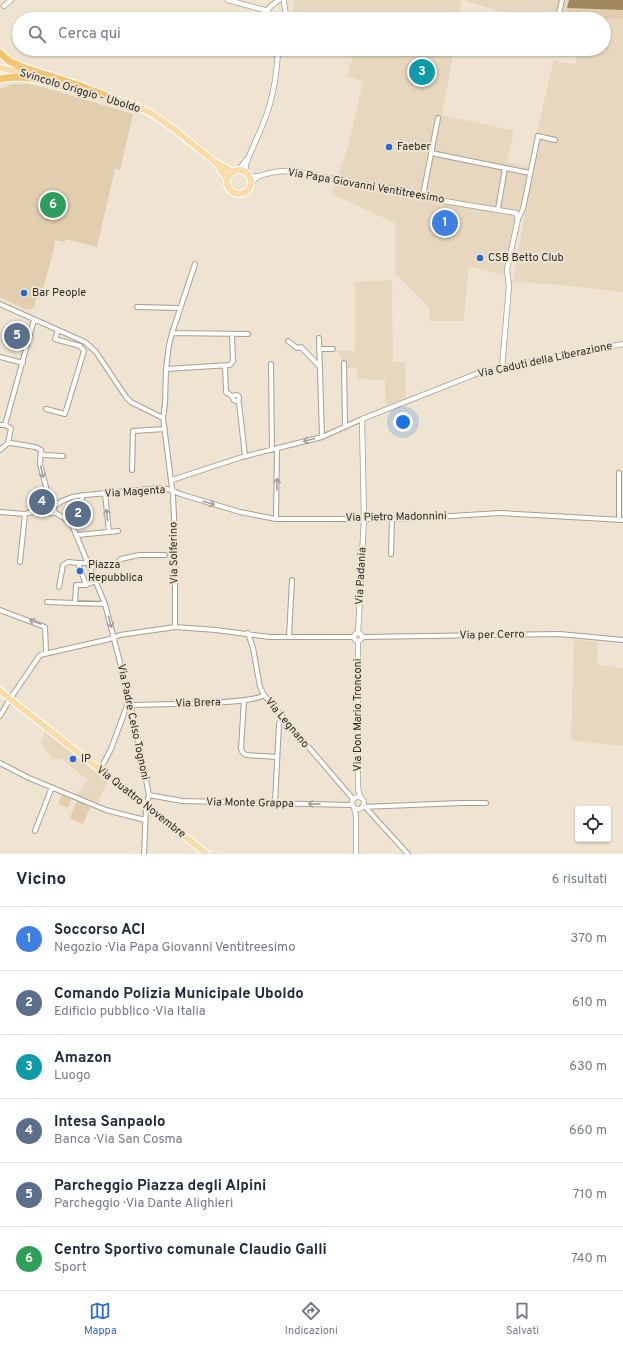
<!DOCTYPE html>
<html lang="it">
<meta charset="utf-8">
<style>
body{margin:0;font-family:Overpass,sans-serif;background:#f2f2f3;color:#1f2937}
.controls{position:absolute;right:12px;bottom:12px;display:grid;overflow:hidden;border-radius:4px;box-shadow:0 1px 3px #0004}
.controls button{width:36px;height:36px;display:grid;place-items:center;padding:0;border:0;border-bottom:1px solid #e0e1e3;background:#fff;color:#1f2937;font:20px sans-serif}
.you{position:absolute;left:403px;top:422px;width:14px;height:14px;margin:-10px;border:3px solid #fff;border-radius:50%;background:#1a73e8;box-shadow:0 0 0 6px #1a73e833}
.badge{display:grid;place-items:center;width:26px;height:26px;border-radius:50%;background:#2969d6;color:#fff;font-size:13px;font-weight:700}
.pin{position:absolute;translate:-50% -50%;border:2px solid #fff;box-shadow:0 1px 4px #0006}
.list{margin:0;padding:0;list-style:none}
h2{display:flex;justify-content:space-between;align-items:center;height:52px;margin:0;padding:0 16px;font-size:17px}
h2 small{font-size:13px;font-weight:400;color:#747a83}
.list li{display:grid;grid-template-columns:26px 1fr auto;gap:12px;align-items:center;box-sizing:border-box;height:64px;padding:0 16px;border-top:1px solid #e0e1e3}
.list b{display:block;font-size:15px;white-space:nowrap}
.list p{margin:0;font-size:13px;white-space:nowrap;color:#747a83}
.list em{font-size:13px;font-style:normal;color:#747a83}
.icon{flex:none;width:22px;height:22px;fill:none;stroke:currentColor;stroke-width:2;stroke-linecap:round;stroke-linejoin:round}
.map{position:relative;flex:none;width:623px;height:854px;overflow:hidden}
.search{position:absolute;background:#fff;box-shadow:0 1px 3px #0004;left:12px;right:12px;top:12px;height:44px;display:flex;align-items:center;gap:10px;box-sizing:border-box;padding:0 14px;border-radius:22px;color:#747a83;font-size:15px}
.sheet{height:436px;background:#fff}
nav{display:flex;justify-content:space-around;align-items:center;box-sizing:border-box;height:56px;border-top:1px solid #e0e1e3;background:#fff;font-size:11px;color:#747a83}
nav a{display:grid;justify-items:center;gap:2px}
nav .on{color:#2969d6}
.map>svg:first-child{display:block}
.built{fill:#e7d7be}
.green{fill:#e0ceaf}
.water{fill:#a0865b}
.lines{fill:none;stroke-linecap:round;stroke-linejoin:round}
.minor-casing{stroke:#a99f8d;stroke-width:6}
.tertiary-casing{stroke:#a99f8d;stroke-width:6}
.primary-casing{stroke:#fff;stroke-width:8}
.motorway-casing{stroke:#fff;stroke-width:9}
.minor{stroke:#fff;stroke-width:4}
.tertiary{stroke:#fff;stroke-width:4.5}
.primary{stroke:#f8dcaa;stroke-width:6}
.motorway{stroke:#f4c571;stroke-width:7}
.oneway{stroke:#a19f9c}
.poi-dot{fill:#2969d6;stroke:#efe4d1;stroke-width:1.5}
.labels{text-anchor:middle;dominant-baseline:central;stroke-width:4;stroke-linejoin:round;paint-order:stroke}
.street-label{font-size:11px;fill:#2e2a23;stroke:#efe4d1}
.poi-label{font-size:11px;fill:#2e2a23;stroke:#efe4d1;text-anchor:start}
</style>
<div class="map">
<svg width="623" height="854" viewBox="0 0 623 854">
<rect width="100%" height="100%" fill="#efe4d1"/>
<!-- built -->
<path class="built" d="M295,0H461L459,19H290Z
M463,0H569L565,19H546L514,16Z
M587,17L623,18V292L562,285L513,282L533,166L529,164L554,60L575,65L579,49H604V19H587Z
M355,49H454L442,115L514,131L507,162L528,167L519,212L503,275L469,266L465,304L464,321H430L429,307L395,273V223L332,194L348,146L363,82L347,76Z
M392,280L393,362H405L406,398L386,406L385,380L358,379L356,368H347L336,350L355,351V282Z
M574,640L598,642L597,665L623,668V746L571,740Z
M46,730L108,780L97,805L76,795L88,780L62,759L52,758L41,743Z"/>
<!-- green -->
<path class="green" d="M567,8L623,10V19H566Z
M13,84H27L43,87L133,114L120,170L115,169L97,247L66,239L65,242L55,240L53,252L42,293L38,292L34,307L30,310L25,309L0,297V89Z
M62,794L69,797L71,799L68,808L58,804Z
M80,801L91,806L83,824L70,818L76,802Z"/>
<!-- water -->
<path class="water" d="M569,0H623V10L567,8Z"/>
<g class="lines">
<defs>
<path id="minor" d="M558,18L562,0
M431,153L505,168L498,209
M505,168L530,173
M423,195L438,118
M519,217L523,209L538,136L555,140
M0,304L85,342L96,352L126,397L131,402L163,418
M137,307L180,308
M172,333L248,334
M319,338L322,437
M288,341L297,348L301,347L320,367
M320,349H333
M0,357L23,363
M344,363L345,425
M271,364L272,450
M225,366L226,392L233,397
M166,369L230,365L233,361L232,334
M233 398a3 3 0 1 1 6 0a3 3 0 1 1-6 0Z
M238,401L239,403L245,456
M46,409L65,414L84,351L80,346L55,339L58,330
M0,425H5L11,428L8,443
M5,425L34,320
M0,450L8,443H11L35,447L41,450L40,464L51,506
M41,454L45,455L63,456
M132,470L133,431L165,429
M172,480L242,457L322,437L362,419
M47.5 510a3.5 3.5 0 1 1 7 0a3.5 3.5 0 1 1-7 0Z
M53,507L62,501L72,497L86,495L159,488L172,490L180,494L240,512L276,519H403L500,513L623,520
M0,512L25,514L40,510H48
M54,512L69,521L72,525L105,604L131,705L149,795L146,807L144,854
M276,519L277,448
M619,520V473
M69,521L72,518L81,517L83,516L82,495
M109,532L118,531
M77,535L109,532L105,494
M391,554L392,519
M20,562L25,514
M90,567L116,564L121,559L139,555H165
M86,585L78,563H89
M59,587L63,565L68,562L78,563
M47,602L105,604
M75,603L76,585H86L96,581
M0,610L45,627L46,653
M175,627V537L173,496L163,418L165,404L166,369L169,345L172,333L195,264
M248,633L253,648L260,687L264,695L353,799
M289,637L292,580
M362,637L560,634L623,640
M244,700L241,749L243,753L246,755L277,757
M131,705C153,704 251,705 264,695
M0,716L10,699L40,655L110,639L120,635L175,627L216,630L270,637H353
M0,763L29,778L106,810L145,820
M100,770L111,749L129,700
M149,795L182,801L352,805
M275,803L279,724L282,718
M362,807L461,803H486
M367,807V809L408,854
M35,831L52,787"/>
<path id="tertiary" d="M228,0L268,11
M4,6L11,0
M271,19C264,8 271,6 279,0
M282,19C289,12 283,7 284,0
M236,171L241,167L246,160
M248,175L246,169V164C251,150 258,137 263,124C273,100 277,75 278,49
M249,176H259L253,181L250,186
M259,176C268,173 277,171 286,171C306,172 325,178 344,181C373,186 404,189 432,199L516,213L518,219L507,269L509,286L502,367
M362,419L481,372L623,344
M354 637a4 4 0 1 1 8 0a4 4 0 1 1-8 0Z
M358,633L364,518L362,419
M358,641V788L360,797
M352 803a6 6 0 1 1 12 0a6 6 0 1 1-12 0Z
M354,807L356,816V854"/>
<path id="primary" d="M0,68L30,74L43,78
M108,97L129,103L151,113L175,130L215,162L233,172
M216,163L227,179
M227 182a12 12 0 1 1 24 0a12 12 0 1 1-24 0Z
M0,691L207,854"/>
<path id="motorway" d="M0,53L9,61L22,67L78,85L112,98
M0,79C31,72 59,87 89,93"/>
</defs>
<!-- minor casing -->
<use href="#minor" class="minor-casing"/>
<!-- tertiary casing -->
<use href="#tertiary" class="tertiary-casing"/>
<!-- primary casing -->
<use href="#primary" class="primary-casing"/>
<!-- motorway casing -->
<use href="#motorway" class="motorway-casing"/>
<!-- minor -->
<use href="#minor" class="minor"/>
<!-- tertiary -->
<use href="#tertiary" class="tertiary"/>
<!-- primary -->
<use href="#primary" class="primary"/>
<!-- motorway -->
<use href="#motorway" class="motorway"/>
</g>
<!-- one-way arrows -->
<defs><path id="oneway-shaft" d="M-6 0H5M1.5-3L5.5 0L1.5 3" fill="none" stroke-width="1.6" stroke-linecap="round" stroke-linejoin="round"/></defs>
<g class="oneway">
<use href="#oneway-shaft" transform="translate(309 440) rotate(166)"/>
<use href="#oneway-shaft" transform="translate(42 472) rotate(79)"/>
<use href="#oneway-shaft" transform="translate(277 484) rotate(-89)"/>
<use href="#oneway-shaft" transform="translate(209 503) rotate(18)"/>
<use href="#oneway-shaft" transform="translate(107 515) rotate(-96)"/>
<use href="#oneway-shaft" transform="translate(35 622) rotate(-160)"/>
<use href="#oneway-shaft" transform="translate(110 622) rotate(75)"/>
<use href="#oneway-shaft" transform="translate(314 804) rotate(-179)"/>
</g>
<!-- markers -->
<g class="poi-dot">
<circle cx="389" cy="147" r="4"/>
<circle cx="480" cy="258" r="4"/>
<circle cx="24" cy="293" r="4"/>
<circle cx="80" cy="571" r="4"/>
<circle cx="73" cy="759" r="4"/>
</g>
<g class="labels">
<!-- street labels -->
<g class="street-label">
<text transform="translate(80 91) rotate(17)">Svincolo Origgio - Uboldo</text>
<text transform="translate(366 186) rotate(10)">Via Papa Giovanni Ventitreesimo</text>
<text transform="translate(545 360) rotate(-12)">Via Caduti della Liberazione</text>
<text transform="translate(135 492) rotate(-4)">Via Magenta</text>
<text transform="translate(396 517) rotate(-1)">Via Pietro Madonnini</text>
<text transform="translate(174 553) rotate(-91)">Via Solferino</text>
<text transform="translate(361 576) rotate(-87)">Via Padania</text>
<text transform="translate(492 635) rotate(-1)">Via per Cerro</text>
<text transform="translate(198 703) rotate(-2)">Via Brera</text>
<text transform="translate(358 715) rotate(-90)">Via Don Mario Tronconi</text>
<text transform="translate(133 722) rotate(78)">Via Padre Celso Tognoni</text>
<text transform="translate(287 723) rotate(50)">Via Legnano</text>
<text transform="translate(141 802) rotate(38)">Via Quattro Novembre</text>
<text transform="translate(250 803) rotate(1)">Via Monte Grappa</text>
</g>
<!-- poi labels -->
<g class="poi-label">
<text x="397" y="147">Faeber</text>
<text x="488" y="258">CSB Betto Club</text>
<text x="32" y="293">Bar People</text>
<text x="88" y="565">Piazza<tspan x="88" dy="13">Repubblica</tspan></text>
<text x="81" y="759">IP</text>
</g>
</g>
</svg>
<div class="controls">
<button><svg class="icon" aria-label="locate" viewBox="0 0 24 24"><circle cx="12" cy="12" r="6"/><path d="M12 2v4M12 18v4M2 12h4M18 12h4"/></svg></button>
</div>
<div class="you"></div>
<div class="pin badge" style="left:445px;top:223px;background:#3f7fe0">1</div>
<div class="pin badge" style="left:78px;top:514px;background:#5c6f8a">2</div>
<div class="pin badge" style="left:422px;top:72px;background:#0f9aa8">3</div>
<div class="pin badge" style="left:42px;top:502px;background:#5c6f8a">4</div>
<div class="pin badge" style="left:17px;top:336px;background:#5c6f8a">5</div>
<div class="pin badge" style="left:53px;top:205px;background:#2e9e5b">6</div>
<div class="search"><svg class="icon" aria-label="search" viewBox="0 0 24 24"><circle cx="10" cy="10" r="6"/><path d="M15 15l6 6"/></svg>Cerca qui</div>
</div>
<section class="sheet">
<h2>Vicino<small>6 risultati</small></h2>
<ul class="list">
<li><span class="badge" style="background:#3f7fe0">1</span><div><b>Soccorso ACI</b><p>Negozio · Via Papa Giovanni Ventitreesimo</p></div><em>370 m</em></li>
<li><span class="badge" style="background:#5c6f8a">2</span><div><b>Comando Polizia Municipale Uboldo</b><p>Edificio pubblico · Via Italia</p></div><em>610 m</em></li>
<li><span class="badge" style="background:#0f9aa8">3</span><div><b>Amazon</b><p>Luogo</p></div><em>630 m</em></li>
<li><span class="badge" style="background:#5c6f8a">4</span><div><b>Intesa Sanpaolo</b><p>Banca · Via San Cosma</p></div><em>660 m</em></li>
<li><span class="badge" style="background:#5c6f8a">5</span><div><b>Parcheggio Piazza degli Alpini</b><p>Parcheggio · Via Dante Alighieri</p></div><em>710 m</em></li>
<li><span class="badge" style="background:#2e9e5b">6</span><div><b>Centro Sportivo comunale Claudio Galli</b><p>Sport</p></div><em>740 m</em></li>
</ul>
</section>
<nav>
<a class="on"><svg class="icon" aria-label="map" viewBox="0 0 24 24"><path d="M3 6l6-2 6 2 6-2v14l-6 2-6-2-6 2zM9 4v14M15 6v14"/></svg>Mappa</a>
<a><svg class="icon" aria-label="directions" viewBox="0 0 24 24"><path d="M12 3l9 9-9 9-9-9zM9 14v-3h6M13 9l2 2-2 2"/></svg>Indicazioni</a>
<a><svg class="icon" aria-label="saved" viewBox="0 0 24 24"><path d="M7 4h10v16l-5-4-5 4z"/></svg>Salvati</a>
</nav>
